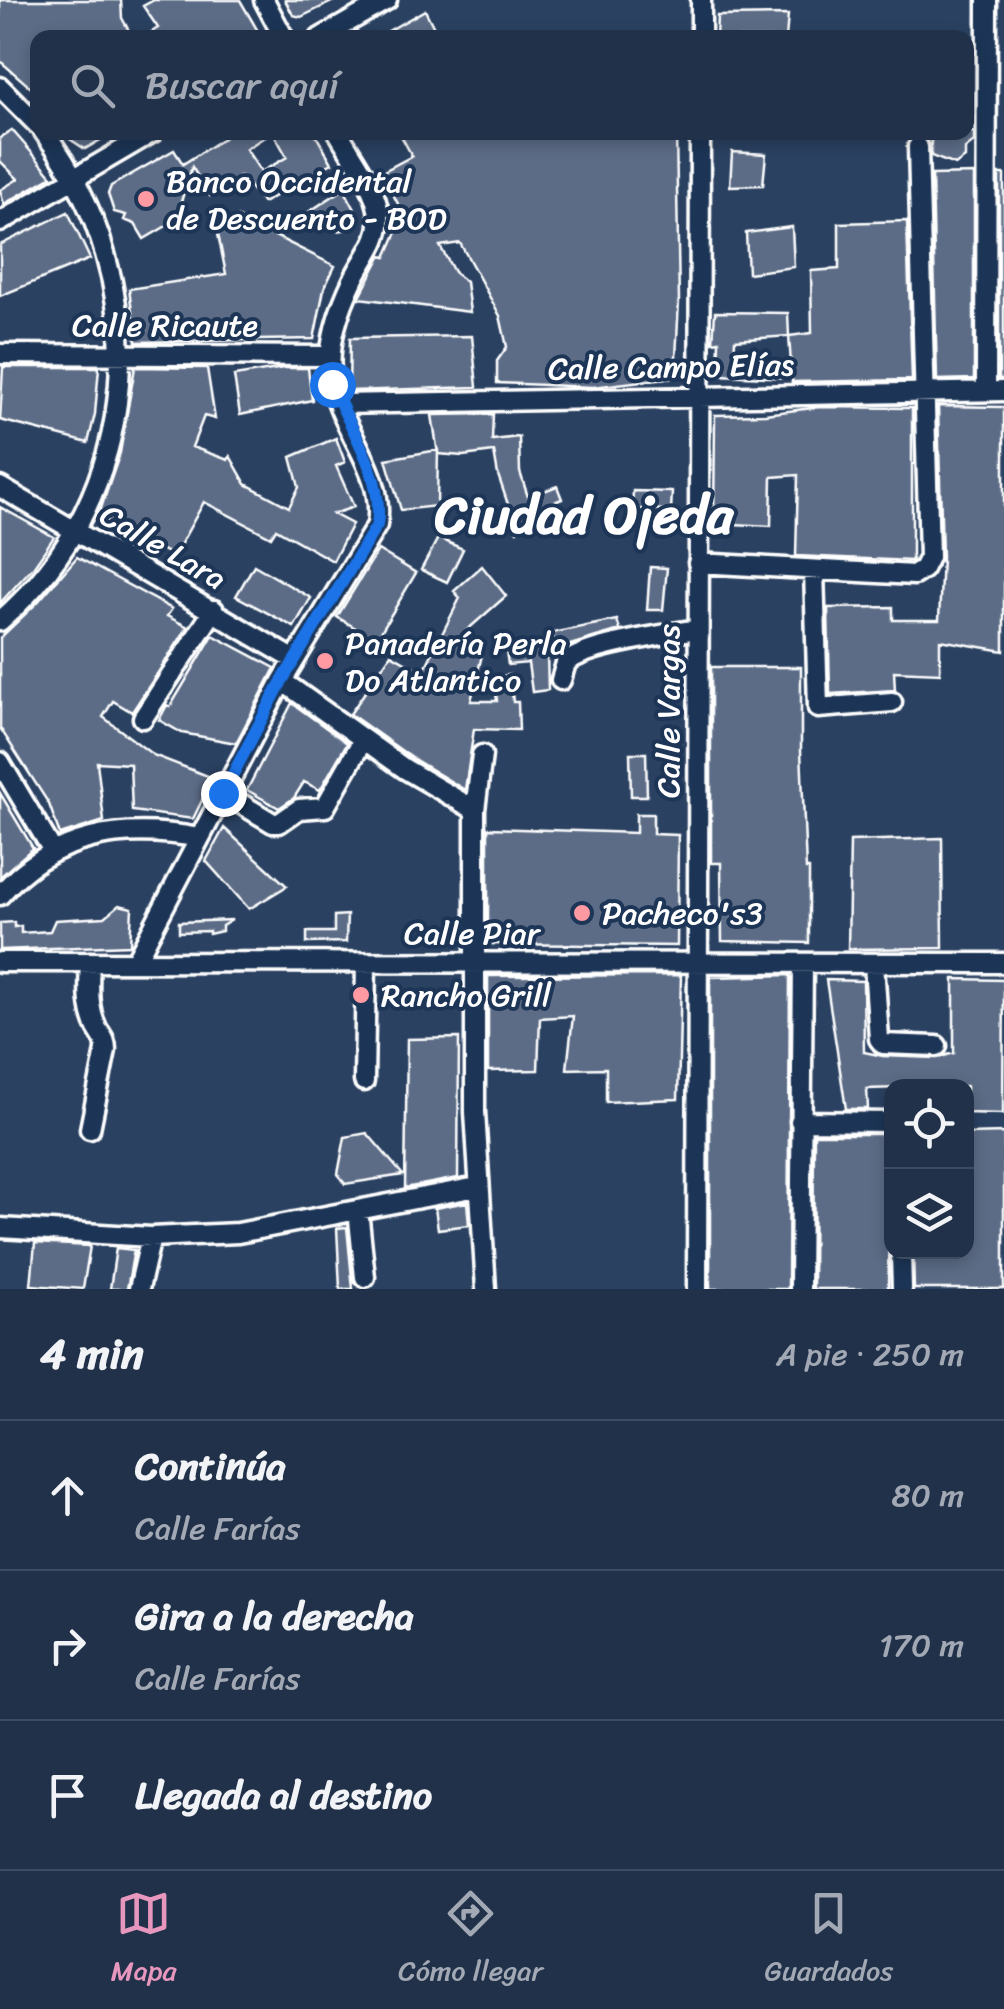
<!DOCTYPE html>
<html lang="es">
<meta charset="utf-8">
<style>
body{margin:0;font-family:Sriracha,sans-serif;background:#283950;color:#f1f3f6}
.controls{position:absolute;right:30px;bottom:30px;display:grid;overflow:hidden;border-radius:20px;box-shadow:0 5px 15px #0003}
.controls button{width:90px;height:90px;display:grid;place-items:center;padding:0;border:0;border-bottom:2px solid #3d4c61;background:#203149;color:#f1f3f6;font:50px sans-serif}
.stop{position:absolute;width:30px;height:30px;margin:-22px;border:8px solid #1a73e8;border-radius:50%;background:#fff}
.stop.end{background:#1a73e8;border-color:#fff;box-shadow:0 2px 10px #0008}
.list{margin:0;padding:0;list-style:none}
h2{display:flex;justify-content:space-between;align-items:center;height:130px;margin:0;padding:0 40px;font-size:42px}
h2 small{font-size:32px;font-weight:400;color:#a2a9b4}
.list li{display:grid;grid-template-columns:65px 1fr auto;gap:30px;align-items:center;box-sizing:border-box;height:150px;padding:0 40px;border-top:2px solid #3d4c61}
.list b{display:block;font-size:38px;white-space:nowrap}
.list p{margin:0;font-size:32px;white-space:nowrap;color:#a2a9b4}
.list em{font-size:32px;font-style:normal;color:#a2a9b4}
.icon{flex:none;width:55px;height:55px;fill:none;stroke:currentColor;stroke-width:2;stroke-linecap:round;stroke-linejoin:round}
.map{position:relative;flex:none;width:1004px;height:1289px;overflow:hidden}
.search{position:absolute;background:#203149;box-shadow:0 5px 15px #0003;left:30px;right:30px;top:30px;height:110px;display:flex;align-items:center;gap:25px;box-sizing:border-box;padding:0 35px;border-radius:20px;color:#a2a9b4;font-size:38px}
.sheet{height:580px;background:#203149}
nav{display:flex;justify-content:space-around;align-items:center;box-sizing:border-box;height:140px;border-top:2px solid #3d4c61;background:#203149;font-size:28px;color:#a2a9b4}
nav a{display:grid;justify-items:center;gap:5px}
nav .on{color:#e797bd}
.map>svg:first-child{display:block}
.building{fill:#5b6c86;stroke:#fff;stroke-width:2.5;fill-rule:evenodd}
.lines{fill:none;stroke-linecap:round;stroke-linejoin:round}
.minor-casing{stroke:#fff;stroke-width:25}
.minor{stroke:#1d3557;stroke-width:18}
.route{stroke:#1a73e8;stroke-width:12}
.poi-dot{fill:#ff9aa2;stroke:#1d3557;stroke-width:4}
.labels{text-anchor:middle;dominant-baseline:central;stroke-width:8;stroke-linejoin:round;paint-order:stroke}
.poi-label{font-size:32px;fill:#fff;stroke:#1d3557;text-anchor:start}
.street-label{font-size:32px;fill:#fff;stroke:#1d3557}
.town-label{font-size:52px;font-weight:bold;fill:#fff;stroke:#1d3557}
</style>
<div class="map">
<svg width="1004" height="1289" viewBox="0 0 1004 1289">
<rect width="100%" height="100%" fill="#2a4161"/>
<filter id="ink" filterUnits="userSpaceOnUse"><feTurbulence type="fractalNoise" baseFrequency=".01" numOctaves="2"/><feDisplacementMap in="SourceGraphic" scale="20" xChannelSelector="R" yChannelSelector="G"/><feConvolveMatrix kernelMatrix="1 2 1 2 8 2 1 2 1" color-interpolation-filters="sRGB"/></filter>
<g filter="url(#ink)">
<!-- building -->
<path class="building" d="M0,0H121L122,18L133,38H38V94L0,61Z
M154,0H240L262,38H142L158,28L143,6Z
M285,0H336L301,17L293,15Z
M425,10L439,38H376Z
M788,15L786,38H716L717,16Z
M12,130L52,176L4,204L0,190L18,179L0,161V138Z
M59,132H114L85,149Z
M233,132H272L246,149L261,172L287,157L273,132H314L332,163L263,203L241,176L210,196L192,167L180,205L185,215L144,239L135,224L124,220L126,215L114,212L108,194L111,186L174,150L183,164Z
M399,132H676L679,301L675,377L593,387L497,383V361L507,347L500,316L460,243L440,246L454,272L466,282L470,312L359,298L381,256L386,257L397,232V221L405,218L382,172L412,156Z
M941,132H974V142L965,149V158L955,165L931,156V139L941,138Z
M732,152L766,154L763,185L730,186Z
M974,174V379L937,380L932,175Z
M999,174H1004V379H999Z
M344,189L357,213L349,229L337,231L307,213Z
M68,212L90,259L0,296V245Z
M237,217L335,266L324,289L314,339L136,342L129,289L226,274L217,229Z
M907,221L912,380L792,382V378L718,375L719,341L713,342L715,312L788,313L789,336L812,333L811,271L839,269V223ZM789,336L791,364L734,362L735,340Z
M792,227L794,267L748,273L746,233Z
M472,336L477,387L349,391L350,338Z
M3,367H99L95,414L88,443L0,420Z
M135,367L207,368L215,419L204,416L192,447L228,460L230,456L246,484L289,507L299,487L291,457L336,438L345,462L336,466L354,507L333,514L352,524L333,561L276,529L271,537L204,502L174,556L98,517L120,453Z
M284,368H308L312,400L240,415L234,376Z
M938,406L1004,407V651L940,640V673L894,671L895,690L830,694L828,608L893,607V620H939L942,557Z
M820,407L912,408V561L796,556L798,475L772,477L771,526L714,523L715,415L765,414Z
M493,414L492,440L519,437L520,472L528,497L557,486L562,499L534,510L538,520L517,531L498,475L494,452L463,456L438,454L432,415Z
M438,450L437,506L401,510L386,459Z
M633,491L672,492L671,510L632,509Z
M0,507L54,537L34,566L0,603Z
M438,538L463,549L447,582L421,570Z
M378,550L416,573L376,640L337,617Z
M77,557L172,609L167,616L188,627L132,712L113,701L103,717L153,755L213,778L193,819L132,811L130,764L97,762L104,821L60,835L49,804L0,728V638L37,603Z
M254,565L311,598L294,627L236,596Z
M482,566L506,596L466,631L482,655L471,701H497L494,677L510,675L513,702H518L519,730L474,729L465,790L412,758L350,714L391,654L423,672L460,598L454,591Z
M650,567L667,568L663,610H647Z
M617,620L620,630L547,652L548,690L532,692L528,663L508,665L506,651L530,649L529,645L554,640L552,633Z
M213,635L275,668L236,743L182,733L159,720L167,705L170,707Z
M711,667H801V750L806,869H809V943L722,941L721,863H711Z
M292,703L347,743L320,790L304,782L294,798L279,808L247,790Z
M630,753H646L647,796H631Z
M0,793L33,848L0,877Z
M636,814H653V834L678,835L677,946L488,944V828L636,833Z
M224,828L287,886L249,909L206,861Z
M942,838L943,948L848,949L850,841Z
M119,905L132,908L130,945L0,950V923L14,922V927L21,926V933L50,931L55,920L105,917Z
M347,915L346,942L307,943V932H334V916Z
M232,920L222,926V931L209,934V931L179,932V922Z
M681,975L678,1099L606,1102V1068L567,1069L573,1016L540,1018L538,1070L488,1071V976Z
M790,975L788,1289H710V977Z
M954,979L1004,980L1003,1114L966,1113V1086L867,1089L868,1109H846L826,980L863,981L864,1052L883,1056L937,1058L954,1053Z
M459,1038L458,1178L405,1188L407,1039Z
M367,1133L403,1175L345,1184L338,1174L345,1137Z
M1004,1133V1289H914L913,1252H966V1134Z
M814,1134H890L888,1289H813Z
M467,1202L469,1225L438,1229L435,1208Z
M347,1227L353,1289H340L337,1228Z
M35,1243L90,1246L83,1289L31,1285Z
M116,1248L134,1250L127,1289H110Z"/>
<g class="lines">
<defs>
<path id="minor" d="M264,0L284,38
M320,38L387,0
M701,38V0
M0,87L38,125
M0,222L153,132
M0,354L330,356
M986,391L987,0
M340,404L1004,391
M0,487L295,660
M698,563L914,575L923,569L929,557L918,147
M814,570L818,708L892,702
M0,621C145,495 157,283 44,132
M561,680L566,663C585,645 669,634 698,629
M282,681L405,769L475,810
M143,718L214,610
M482,755L475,810V1112L486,1289
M0,762L53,851
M223,793L273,823H279L299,809L325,807L363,740
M0,895C53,833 124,824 199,838
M0,962L1004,963
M135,962L282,681L377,525C386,471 340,431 332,381C326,345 339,309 354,278C364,257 382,239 379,215C376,187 352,157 338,132
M874,964L879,1039L883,1044L937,1046
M364,1081L366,964
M800,1121L892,1122
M90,1129L106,1050C106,1039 102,1037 97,1028C87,1008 89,984 90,962
M358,1210L365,1277
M0,1228L151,1237L238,1233L477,1187
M901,1252L902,1289
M139,1289L151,1237
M697,1289L700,132
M800,1289L803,963"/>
</defs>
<!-- minor casing -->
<use href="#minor" class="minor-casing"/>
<!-- minor -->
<use href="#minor" class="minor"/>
</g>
</g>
<g class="lines" filter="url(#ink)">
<!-- route -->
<path class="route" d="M223,793L282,681L377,525C385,476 349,428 332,384"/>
</g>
<!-- markers -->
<g class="poi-dot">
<circle cx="146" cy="199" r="10"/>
<circle cx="325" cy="661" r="10"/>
<circle cx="582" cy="913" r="10"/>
<circle cx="361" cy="995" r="10"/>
</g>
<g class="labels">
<!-- poi labels -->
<g class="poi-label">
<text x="166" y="181">Banco Occidental<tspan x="166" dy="37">de Descuento - BOD</tspan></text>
<text x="345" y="643">Panadería Perla<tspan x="345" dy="37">Do Atlantico</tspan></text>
<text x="602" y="913">Pacheco's3</text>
<text x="381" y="995">Rancho Grill</text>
</g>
<!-- street labels -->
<g class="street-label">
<text x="165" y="325">Calle Ricaute</text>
<text transform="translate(671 367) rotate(-1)">Calle Campo Elías</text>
<text transform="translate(163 547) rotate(30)">Calle Lara</text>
<text transform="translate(668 711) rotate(-90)">Calle Vargas</text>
<text x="472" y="933">Calle Piar</text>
</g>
<!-- town labels -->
<g class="town-label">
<text x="584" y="516">Ciudad Ojeda</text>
</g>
</g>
</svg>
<div class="controls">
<button><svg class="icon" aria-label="locate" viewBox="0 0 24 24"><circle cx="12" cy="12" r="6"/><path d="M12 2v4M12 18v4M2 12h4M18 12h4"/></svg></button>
<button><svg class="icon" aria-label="layers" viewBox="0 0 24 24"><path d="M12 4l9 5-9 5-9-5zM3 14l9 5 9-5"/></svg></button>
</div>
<div class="stop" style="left:332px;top:384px"></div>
<div class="stop end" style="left:223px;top:793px"></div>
<div class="search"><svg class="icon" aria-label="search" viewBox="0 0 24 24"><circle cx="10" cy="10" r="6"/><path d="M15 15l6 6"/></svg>Buscar aquí</div>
</div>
<section class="sheet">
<h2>4 min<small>A pie · 250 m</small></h2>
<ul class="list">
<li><svg class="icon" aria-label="ahead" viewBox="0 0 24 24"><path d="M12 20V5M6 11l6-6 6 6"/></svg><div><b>Continúa</b><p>Calle Farías</p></div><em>80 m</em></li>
<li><svg class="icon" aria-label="right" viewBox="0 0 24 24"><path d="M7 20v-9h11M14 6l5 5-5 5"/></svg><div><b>Gira a la derecha</b><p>Calle Farías</p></div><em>170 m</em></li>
<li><svg class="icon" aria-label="arrive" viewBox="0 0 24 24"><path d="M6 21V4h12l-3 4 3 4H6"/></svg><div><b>Llegada al destino</b></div></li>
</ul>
</section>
<nav>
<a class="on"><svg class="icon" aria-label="map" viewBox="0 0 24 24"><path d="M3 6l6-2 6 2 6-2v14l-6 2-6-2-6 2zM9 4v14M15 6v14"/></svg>Mapa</a>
<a><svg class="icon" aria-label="directions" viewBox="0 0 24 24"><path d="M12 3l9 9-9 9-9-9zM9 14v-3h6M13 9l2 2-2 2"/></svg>Cómo llegar</a>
<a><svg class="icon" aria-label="saved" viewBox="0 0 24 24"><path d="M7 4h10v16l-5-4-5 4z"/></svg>Guardados</a>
</nav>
